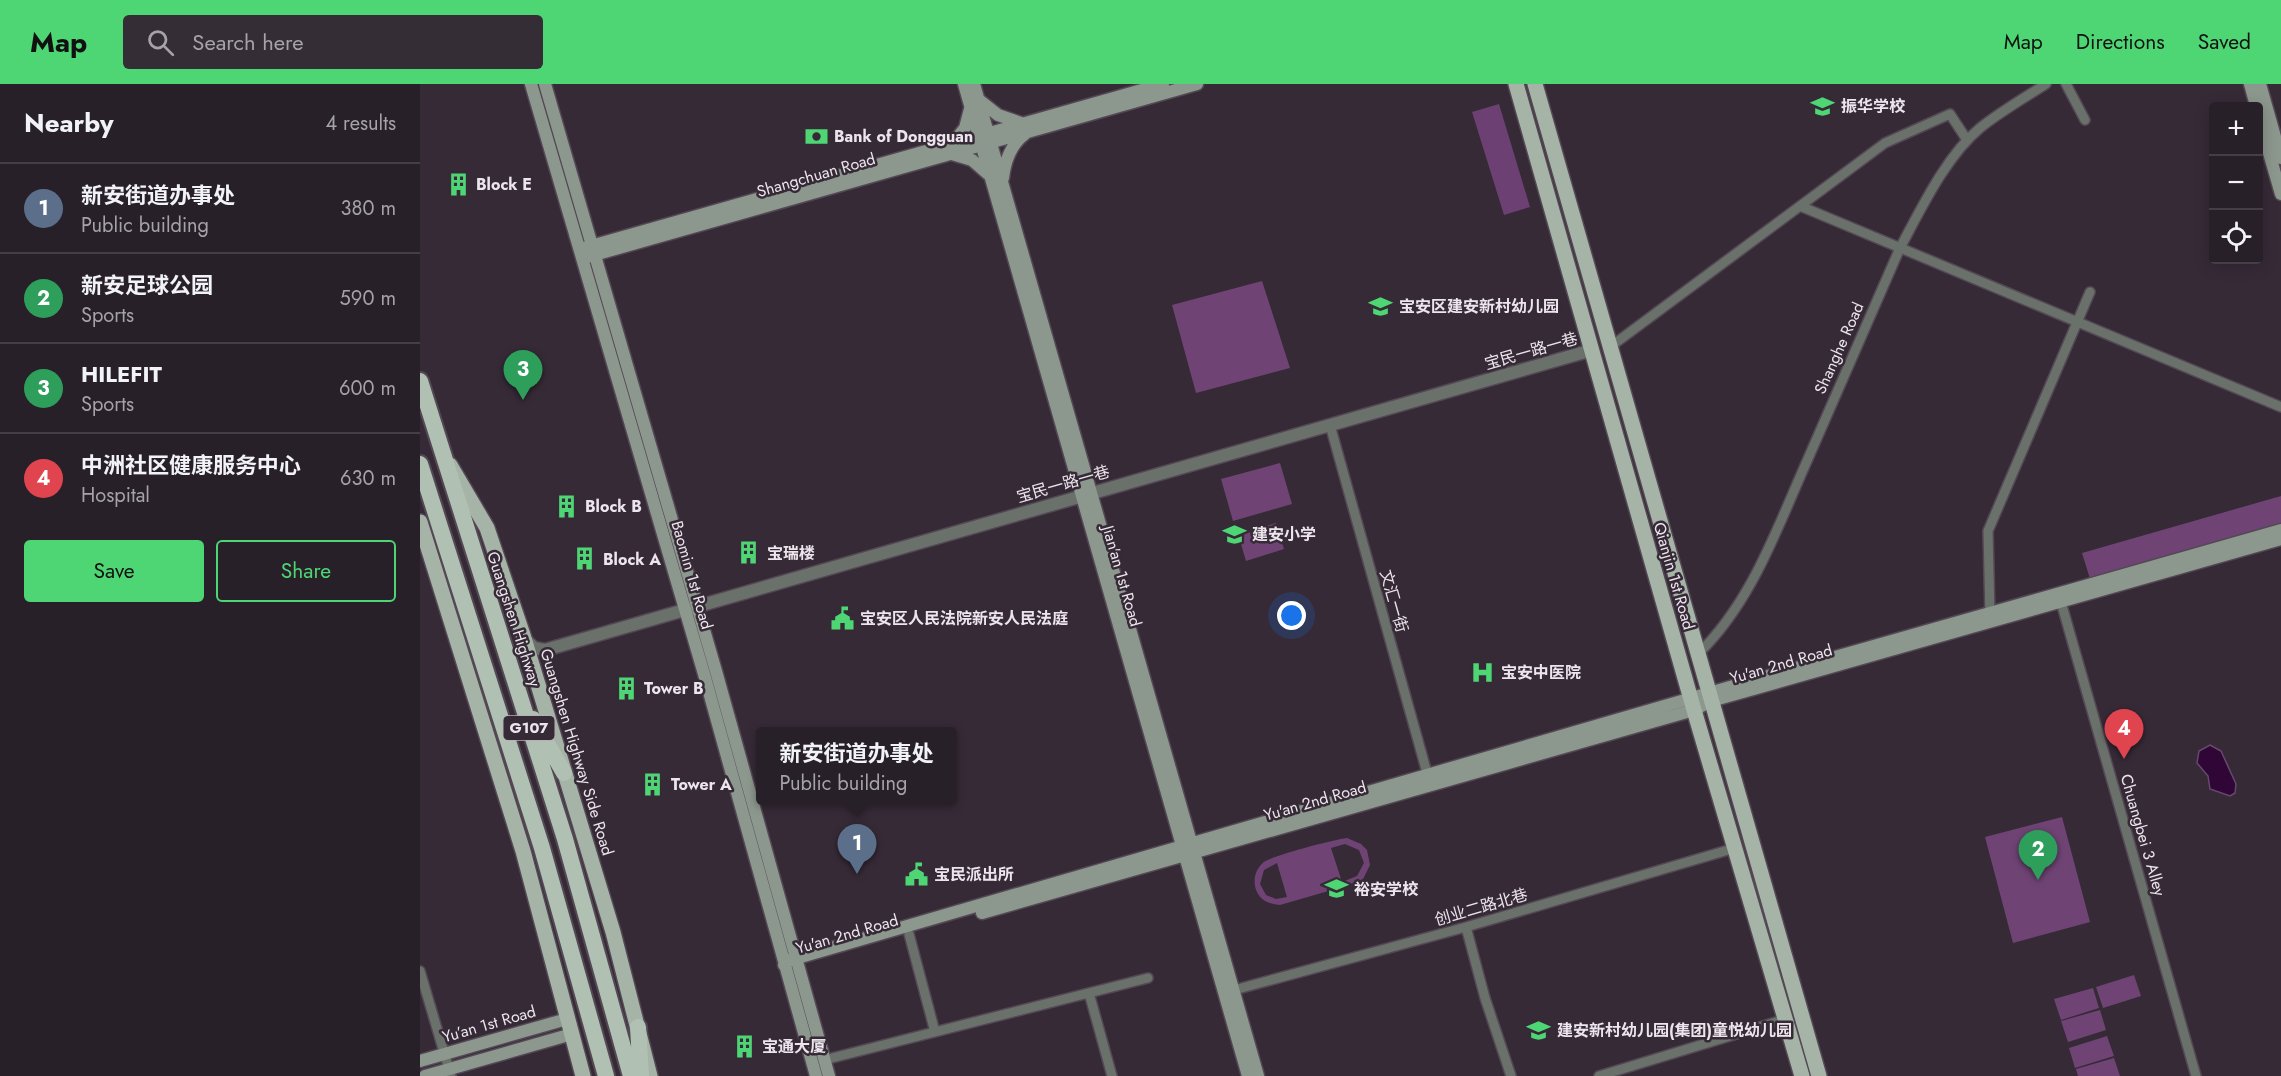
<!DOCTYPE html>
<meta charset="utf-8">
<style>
body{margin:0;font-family:Jost,"Noto Sans SC",sans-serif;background:#342d35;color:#f1f3f6}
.controls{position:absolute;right:18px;top:18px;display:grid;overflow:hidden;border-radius:6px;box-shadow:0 3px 15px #0003}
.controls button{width:54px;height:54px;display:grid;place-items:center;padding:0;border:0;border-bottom:2px solid #443e46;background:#282029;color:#f1f3f6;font:30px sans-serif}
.you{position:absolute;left:872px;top:532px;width:21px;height:21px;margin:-15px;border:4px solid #fff;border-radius:50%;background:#1a73e8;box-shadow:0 0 0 9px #1a73e833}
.badge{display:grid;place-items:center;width:39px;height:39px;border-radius:50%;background:#4ed675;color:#fff;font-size:20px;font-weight:700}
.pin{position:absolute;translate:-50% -50px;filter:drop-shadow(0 2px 3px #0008)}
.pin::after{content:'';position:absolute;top:32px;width:21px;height:18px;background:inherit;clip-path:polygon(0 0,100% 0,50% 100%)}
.popup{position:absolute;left:336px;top:643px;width:201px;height:78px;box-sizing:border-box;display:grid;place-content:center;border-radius:6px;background:#282029;filter:drop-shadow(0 2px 4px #0005);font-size:20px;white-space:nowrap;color:#a5a3a8}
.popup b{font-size:22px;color:#f1f3f6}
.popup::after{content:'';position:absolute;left:50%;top:100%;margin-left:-12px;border:12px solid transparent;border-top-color:#282029}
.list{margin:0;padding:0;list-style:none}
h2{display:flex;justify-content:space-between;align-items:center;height:78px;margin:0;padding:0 24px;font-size:26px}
h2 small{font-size:20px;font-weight:400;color:#a5a3a8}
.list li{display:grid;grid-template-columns:39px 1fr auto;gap:18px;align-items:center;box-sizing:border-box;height:90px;padding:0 24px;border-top:2px solid #443e46}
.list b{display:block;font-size:22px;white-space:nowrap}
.list p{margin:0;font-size:20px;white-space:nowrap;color:#a5a3a8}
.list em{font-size:20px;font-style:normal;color:#a5a3a8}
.actions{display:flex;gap:12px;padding:18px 24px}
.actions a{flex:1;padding:14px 0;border:2px solid #4ed675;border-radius:6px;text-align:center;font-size:21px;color:#4ed675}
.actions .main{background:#4ed675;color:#111}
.icon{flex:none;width:33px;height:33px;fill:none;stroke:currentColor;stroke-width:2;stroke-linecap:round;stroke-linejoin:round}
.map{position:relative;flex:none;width:1861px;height:992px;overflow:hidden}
header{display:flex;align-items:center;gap:36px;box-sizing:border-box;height:84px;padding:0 30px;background:#4ed675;color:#111}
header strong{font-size:28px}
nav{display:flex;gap:33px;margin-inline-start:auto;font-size:21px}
.search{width:420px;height:54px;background:#342d35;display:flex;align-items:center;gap:15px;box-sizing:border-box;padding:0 21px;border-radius:6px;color:#a5a3a8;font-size:22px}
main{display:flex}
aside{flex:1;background:#282029}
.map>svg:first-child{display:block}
.green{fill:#6f4475;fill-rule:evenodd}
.forest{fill:#6c4073}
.water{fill:#300637;stroke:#68496e;stroke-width:1.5}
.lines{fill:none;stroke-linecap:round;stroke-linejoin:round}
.minor-casing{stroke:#534854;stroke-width:12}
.tertiary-casing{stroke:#534854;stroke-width:15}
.secondary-casing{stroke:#534854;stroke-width:15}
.primary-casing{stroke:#534854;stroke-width:18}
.trunk-casing{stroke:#534854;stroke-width:20}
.minor{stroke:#6a716b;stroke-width:9}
.tertiary{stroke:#6a716b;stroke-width:12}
.secondary{stroke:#8c978d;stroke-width:12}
.primary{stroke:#a5b4a7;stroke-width:15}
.trunk{stroke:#b0c1b3;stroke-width:16}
.labels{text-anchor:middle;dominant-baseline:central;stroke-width:5;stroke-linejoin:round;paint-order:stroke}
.shield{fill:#362a37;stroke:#b5adb6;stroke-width:1.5}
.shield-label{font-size:15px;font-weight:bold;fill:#ece5ed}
.poi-label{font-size:16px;font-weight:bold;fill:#ece5ed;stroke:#362a37;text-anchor:start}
.street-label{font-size:16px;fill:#ece5ed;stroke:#362a37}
</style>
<header>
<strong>Map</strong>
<div class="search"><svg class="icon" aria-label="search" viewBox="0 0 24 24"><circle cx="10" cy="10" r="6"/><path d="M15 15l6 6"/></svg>Search here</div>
<nav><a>Map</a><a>Directions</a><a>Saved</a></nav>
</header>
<main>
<aside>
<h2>Nearby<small>4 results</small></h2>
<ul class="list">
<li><span class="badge" style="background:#5c6f8a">1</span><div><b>新安街道办事处</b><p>Public building</p></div><em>380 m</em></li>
<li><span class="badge" style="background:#2e9e5b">2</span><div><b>新安足球公园</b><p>Sports</p></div><em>590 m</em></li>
<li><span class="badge" style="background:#2e9e5b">3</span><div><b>HILEFIT</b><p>Sports</p></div><em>600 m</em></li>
<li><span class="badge" style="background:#e0444e">4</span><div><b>中洲社区健康服务中心</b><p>Hospital</p></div><em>630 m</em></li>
</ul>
<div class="actions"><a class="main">Save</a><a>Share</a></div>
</aside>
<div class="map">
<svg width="1861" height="992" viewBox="0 0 1861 992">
<rect width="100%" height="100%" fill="#362a37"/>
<!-- green -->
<path class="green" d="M842,197L870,284L776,309L752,221Z
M860,379L872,420L813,437L801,395Z
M1861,412V443L1671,498L1662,469Z
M856,439L864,465L826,477L818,450Z
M1642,733L1670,838L1593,859L1565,753Z
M927,754L941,760L947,766L950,781L943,795L936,799L860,821C850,820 841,817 837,808C832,797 835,785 844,778C855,771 912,756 927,754ZM925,760L939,766L944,779L937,792L922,798L911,764ZM857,779L867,813L856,815L846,811L840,800L844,786Z
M1714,891L1721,912L1683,924L1676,903Z
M1673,904L1679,924L1641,936L1634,915Z
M1680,926L1686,946L1648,958L1641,937Z
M1687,952L1694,972L1655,984L1649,964Z
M1694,974L1700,992H1658L1656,985Z"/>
<!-- forest -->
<path class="forest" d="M1079,20L1110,123L1084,131L1052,28Z"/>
<!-- water -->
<path class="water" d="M1790,661L1801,667L1816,700L1815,709L1810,712L1790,705L1788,692L1777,679L1779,667Z"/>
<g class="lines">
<defs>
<path id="minor" d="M1646,0L1665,36
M1380,122L1861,323
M1190,263L1465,59L1530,30L1547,56
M910,341L1009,696
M1641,518L1776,992
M1570,533L1568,447L1670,208
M1278,570C1332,518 1357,444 1387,377C1418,306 1449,235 1480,164C1501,125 1526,72 1560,44C1580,28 1604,14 1626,0
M1046,843L1065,914L1091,992
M489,850L515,948
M0,887L31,992
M814,906L1046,843L1315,764
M669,909L692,992
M404,976L728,894
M1179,992L1366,935"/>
<path id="tertiary" d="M104,554L114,564L125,566L1172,266"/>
<path id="secondary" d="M111,0L284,590L396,992
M125,0L296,587L409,992
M544,0L828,992
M554,0L838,992
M1830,0L1836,22
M1840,0L1861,74
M559,16L578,31L601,39
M1838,31L1861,110
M533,59L545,44L550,25
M532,70L552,76L568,90
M583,94C585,77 590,61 605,50
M164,164L743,0
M167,173L777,0
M562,829L1274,626L1291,617L1861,455
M364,881L367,877L1289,609L1861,446
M0,977L147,935
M5,992L152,950"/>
<path id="primary" d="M1096,0L1274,626L1382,992
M1115,0L1399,992
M30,381L67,444L103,551L193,848L230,992
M0,438L103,767L163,992"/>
<path id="trunk" d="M0,297L145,755L211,992
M0,380L122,764L186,992
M113,635L144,689
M218,943L221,992"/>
</defs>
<!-- minor casing -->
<use href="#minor" class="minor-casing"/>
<!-- tertiary casing -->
<use href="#tertiary" class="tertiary-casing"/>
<!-- secondary casing -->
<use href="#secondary" class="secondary-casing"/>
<!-- primary casing -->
<use href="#primary" class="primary-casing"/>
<!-- trunk casing -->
<use href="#trunk" class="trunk-casing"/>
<!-- minor -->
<use href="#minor" class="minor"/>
<!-- tertiary -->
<use href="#tertiary" class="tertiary"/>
<!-- secondary -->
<use href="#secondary" class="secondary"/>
<!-- primary -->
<use href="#primary" class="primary"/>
<!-- trunk -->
<use href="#trunk" class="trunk"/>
</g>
<!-- icons -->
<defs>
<symbol id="school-bare" viewBox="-9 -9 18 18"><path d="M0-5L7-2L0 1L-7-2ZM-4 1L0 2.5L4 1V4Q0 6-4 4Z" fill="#4ed675" stroke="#362a37" stroke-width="2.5" paint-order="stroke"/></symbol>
<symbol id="bank-bare" viewBox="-9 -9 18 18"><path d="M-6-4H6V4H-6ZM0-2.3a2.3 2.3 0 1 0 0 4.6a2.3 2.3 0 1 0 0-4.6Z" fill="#4ed675" stroke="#362a37" stroke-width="2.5" paint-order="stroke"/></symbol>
<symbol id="building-bare" viewBox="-9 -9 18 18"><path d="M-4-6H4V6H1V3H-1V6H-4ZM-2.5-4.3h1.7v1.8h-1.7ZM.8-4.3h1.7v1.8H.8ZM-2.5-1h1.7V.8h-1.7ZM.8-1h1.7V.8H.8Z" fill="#4ed675" stroke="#362a37" stroke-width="2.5" paint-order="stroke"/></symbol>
<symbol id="civic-bare" viewBox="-9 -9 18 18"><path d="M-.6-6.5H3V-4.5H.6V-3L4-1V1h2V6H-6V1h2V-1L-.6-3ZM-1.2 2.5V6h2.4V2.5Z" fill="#4ed675" stroke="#362a37" stroke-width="2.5" paint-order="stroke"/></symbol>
<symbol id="hospital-bare" viewBox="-9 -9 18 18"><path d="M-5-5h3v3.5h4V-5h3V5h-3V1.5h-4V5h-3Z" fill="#4ed675" stroke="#362a37" stroke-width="2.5" paint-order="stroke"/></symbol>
</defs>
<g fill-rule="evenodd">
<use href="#school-bare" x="1386" y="6" width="33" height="33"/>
<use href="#bank-bare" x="380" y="36" width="33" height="33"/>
<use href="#building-bare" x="22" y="84" width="33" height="33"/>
<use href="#school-bare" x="944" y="206" width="33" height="33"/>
<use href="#building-bare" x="130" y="406" width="33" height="33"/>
<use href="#school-bare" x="798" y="434" width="33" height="33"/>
<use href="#building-bare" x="312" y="452" width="33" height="33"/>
<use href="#building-bare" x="148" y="458" width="33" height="33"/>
<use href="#civic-bare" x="406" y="518" width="33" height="33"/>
<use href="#hospital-bare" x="1046" y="572" width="33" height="33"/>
<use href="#building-bare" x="190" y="588" width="33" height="33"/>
<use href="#building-bare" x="216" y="684" width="33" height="33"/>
<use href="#civic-bare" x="480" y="774" width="33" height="33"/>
<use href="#school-bare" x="900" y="788" width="33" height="33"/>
<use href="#school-bare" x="1102" y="930" width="33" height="33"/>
<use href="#building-bare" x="308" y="946" width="33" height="33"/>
</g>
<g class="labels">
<!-- shield labels -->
<rect class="shield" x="83.5" y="632" width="51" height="24" rx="4.5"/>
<g class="shield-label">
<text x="109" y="644">G107</text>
</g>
<!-- poi labels -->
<g class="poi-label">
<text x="1421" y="22">振华学校</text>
<text x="414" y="52">Bank of Dongguan</text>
<text x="56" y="100">Block E</text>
<text x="979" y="222">宝安区建安新村幼儿园</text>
<text x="165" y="422">Block B</text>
<text x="832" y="450">建安小学</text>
<text x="347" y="469">宝瑞楼</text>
<text x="183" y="475">Block A</text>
<text x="440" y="534">宝安区人民法院新安人民法庭</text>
<text x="1081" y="588">宝安中医院</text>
<text x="224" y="604">Tower B</text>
<text x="251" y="700">Tower A</text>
<text x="514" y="790">宝民派出所</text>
<text x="934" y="805">裕安学校</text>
<text x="1137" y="946">建安新村幼儿园(集团)童悦幼儿园</text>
<text x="342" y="962">宝通大厦</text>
</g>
<!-- street labels -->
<g class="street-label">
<text transform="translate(396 91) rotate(-16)">Shangchuan Road</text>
<text transform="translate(1419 264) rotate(-66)">Shanghe Road</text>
<text transform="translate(1111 267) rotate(-16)">宝民一路一巷</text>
<text transform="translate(643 400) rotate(-16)">宝民一路一巷</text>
<text transform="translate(272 491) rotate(74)">Baomin 1st Road</text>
<text transform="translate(702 492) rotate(74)">Jian'an 1st Road</text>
<text transform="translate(1254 492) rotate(74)">Qianjin 1st Road</text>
<text transform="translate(974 517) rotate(74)">文汇一街</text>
<text transform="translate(94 535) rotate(72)">Guangshen Highway</text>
<text transform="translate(1361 580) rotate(-16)">Yu'an 2nd Road</text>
<text transform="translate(157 668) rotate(73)">Guangshen Highway Side Road</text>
<text transform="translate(895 717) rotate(-16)">Yu'an 2nd Road</text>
<text transform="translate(1723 751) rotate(74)">Chuangbei 3 Alley</text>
<text transform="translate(1061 823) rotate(-16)">创业二路北巷</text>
<text transform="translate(427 850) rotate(-16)">Yu'an 2nd Road</text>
<text transform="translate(69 940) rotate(-16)">Yu’an 1st Road</text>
</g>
</g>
</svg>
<div class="controls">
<button>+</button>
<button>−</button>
<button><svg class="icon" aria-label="locate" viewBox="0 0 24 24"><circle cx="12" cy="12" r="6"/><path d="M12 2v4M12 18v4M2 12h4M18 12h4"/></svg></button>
</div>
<div class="you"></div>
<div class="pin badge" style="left:437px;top:790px;background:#5c6f8a">1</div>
<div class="popup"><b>新安街道办事处</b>Public building</div>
<div class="pin badge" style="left:1618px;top:796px;background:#2e9e5b">2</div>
<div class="pin badge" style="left:103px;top:316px;background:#2e9e5b">3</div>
<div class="pin badge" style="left:1704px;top:675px;background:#e0444e">4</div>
</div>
</main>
